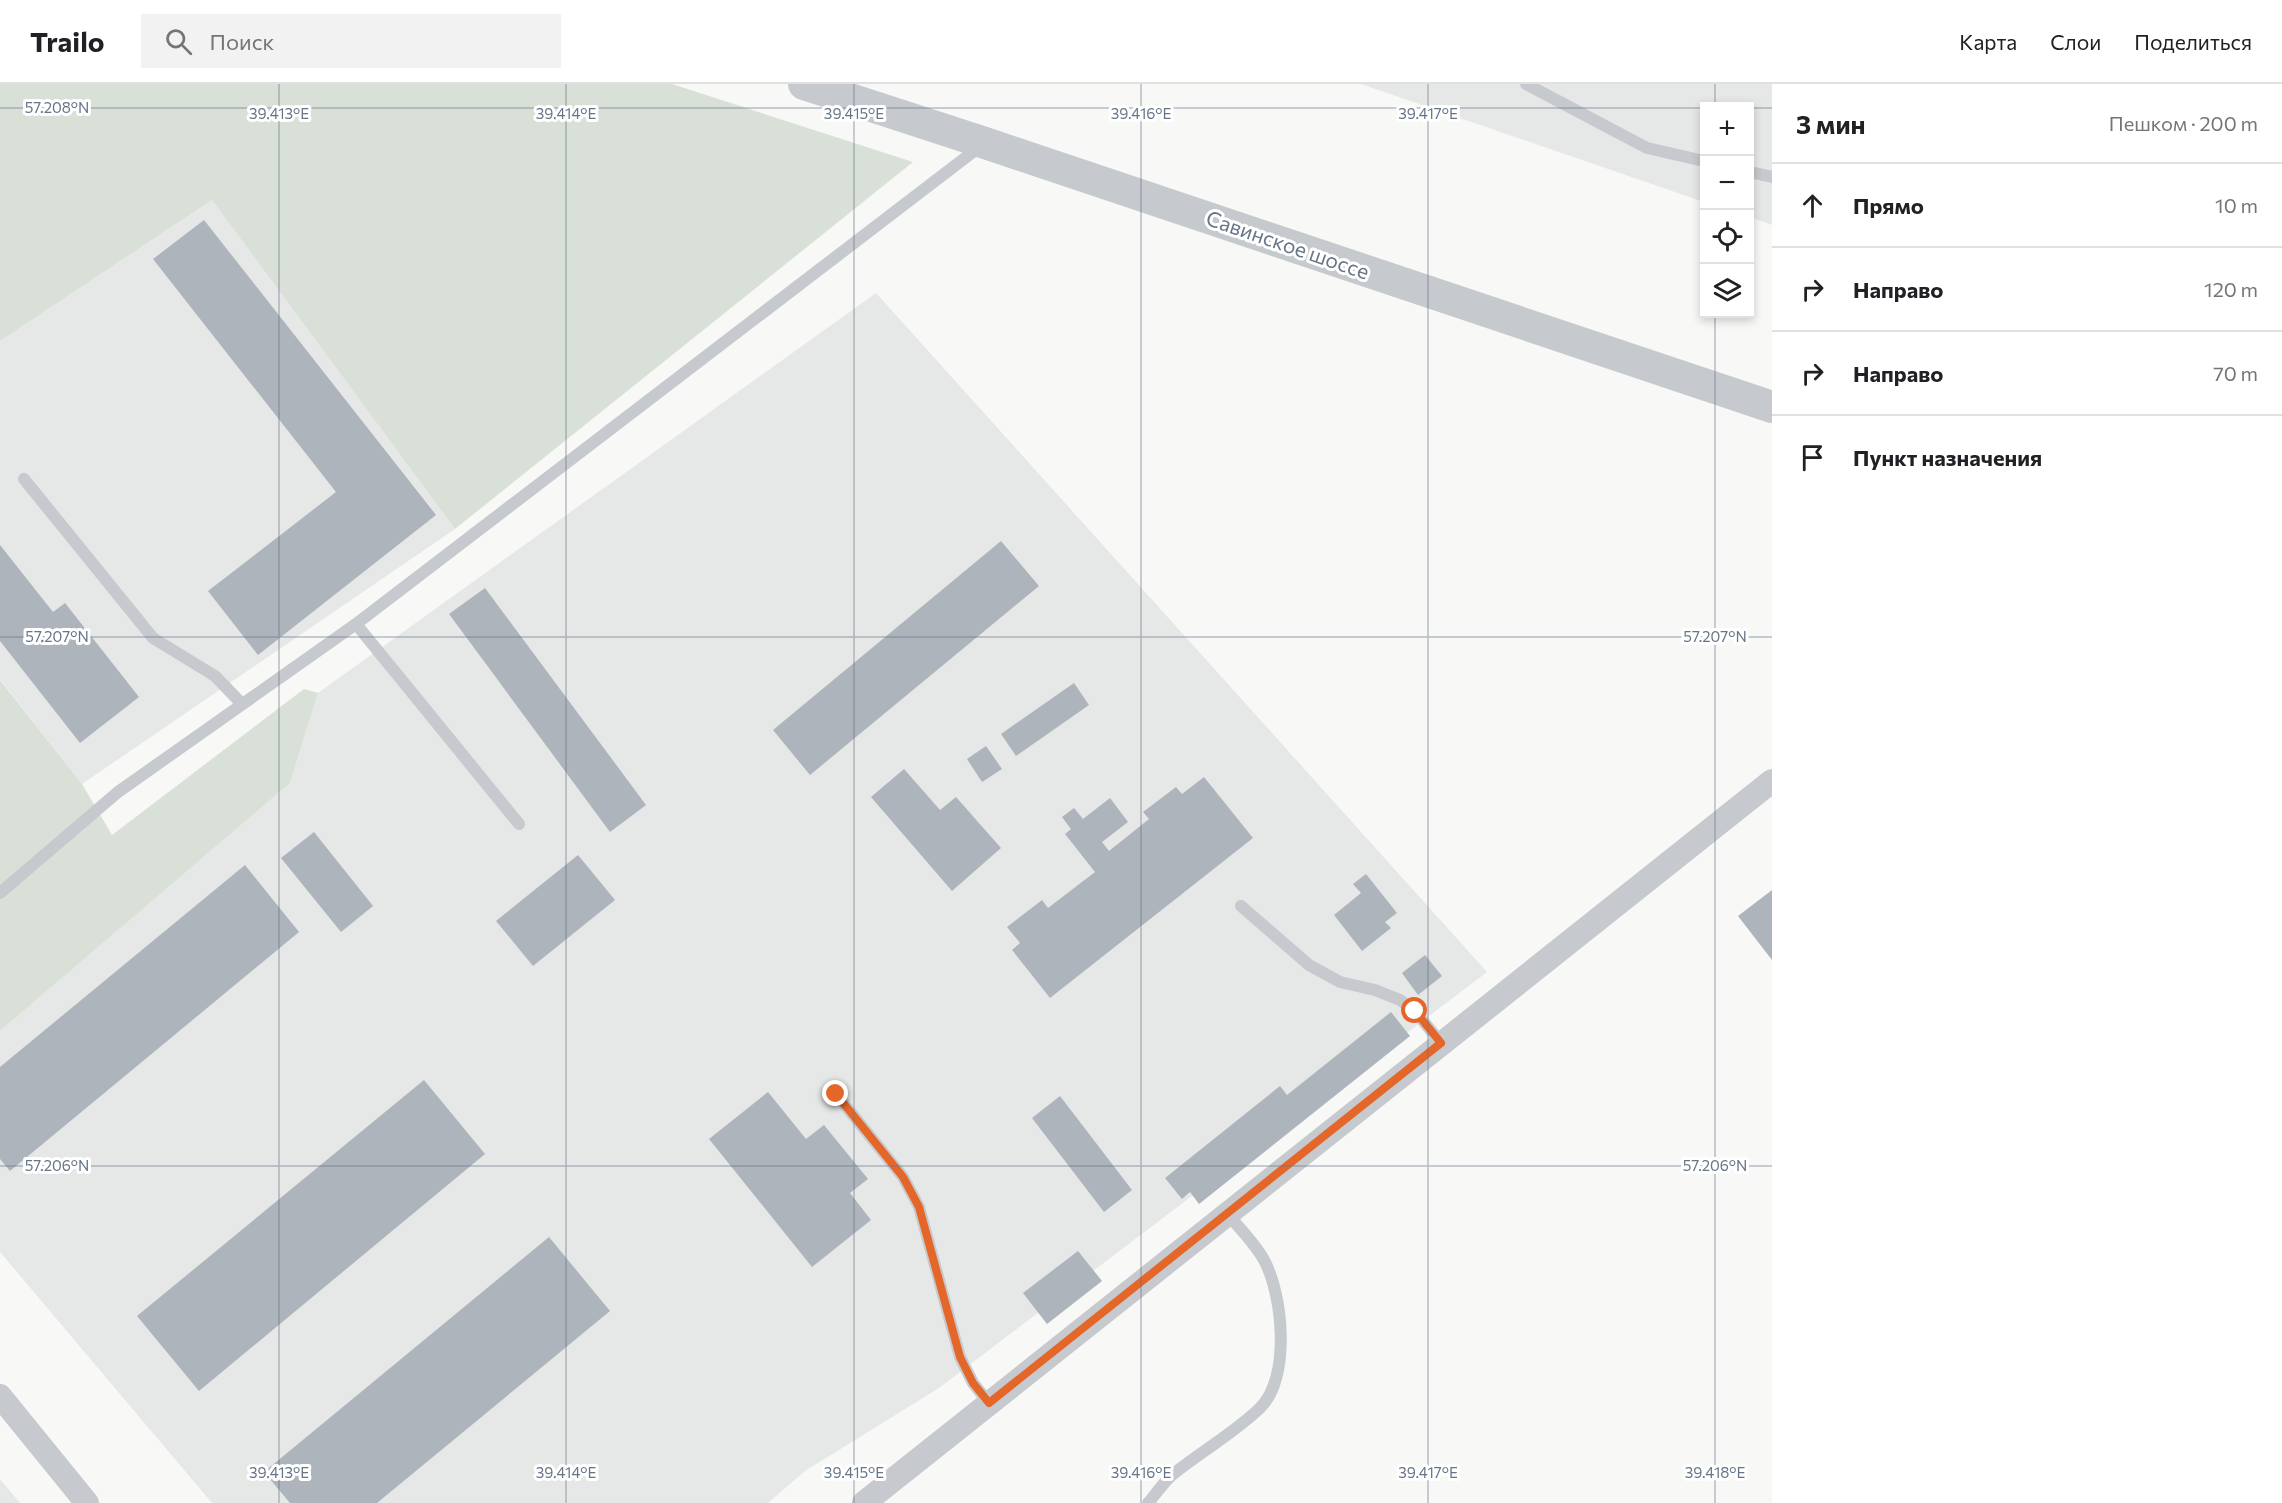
<!DOCTYPE html>
<html lang="ru">
<meta charset="utf-8">
<style>
body{margin:0;font-family:Commissioner,sans-serif;background:#f2f2f2;color:#202124}
.controls{position:absolute;right:18px;top:18px;display:grid;overflow:hidden;border-radius:0px;box-shadow:0 3px 9px #0003}
.controls button{width:54px;height:54px;display:grid;place-items:center;padding:0;border:0;border-bottom:2px solid #e0e0e0;background:#fff;color:#202124;font:30px sans-serif}
.stop{position:absolute;width:18px;height:18px;margin:-14px;border:4px solid #e56629;border-radius:50%;background:#fff}
.stop.end{background:#e56629;border-color:#fff;box-shadow:0 2px 6px #0008}
.list{margin:0;padding:0;list-style:none}
h2{display:flex;justify-content:space-between;align-items:center;height:78px;margin:0;padding:0 24px;font-size:26px}
h2 small{font-size:20px;font-weight:400;color:#757577}
.list li{display:grid;grid-template-columns:39px 1fr auto;gap:18px;align-items:center;box-sizing:border-box;height:84px;padding:0 24px;border-top:2px solid #e0e0e0}
.list b{display:block;font-size:22px;white-space:nowrap}
.list em{font-size:20px;font-style:normal;color:#757577}
.icon{flex:none;width:33px;height:33px;fill:none;stroke:currentColor;stroke-width:2;stroke-linecap:round;stroke-linejoin:round}
.map{position:relative;flex:none;width:1772px;height:1419px;overflow:hidden}
header{display:flex;align-items:center;gap:36px;box-sizing:border-box;height:84px;padding:0 30px;background:#fff;border-bottom:2px solid #e0e0e0}
header strong{font-size:28px}
nav{display:flex;gap:33px;margin-inline-start:auto;font-size:21px}
.search{width:420px;height:54px;background:#f2f2f2;display:flex;align-items:center;gap:15px;box-sizing:border-box;padding:0 21px;border-radius:0px;color:#757577;font-size:22px}
main{display:flex}
aside{flex:1;background:#fff}
.map>svg:first-child{display:block}
.built{fill:#e6e7e7}
.green{fill:#d9e0d7}
.building{fill:#adb4bb}
.lines{fill:none;stroke-linecap:round;stroke-linejoin:round}
.service{stroke:#c6c9cd;stroke-width:12}
.minor{stroke:#c6c9cd;stroke-width:24}
.tertiary{stroke:#c6c9cd;stroke-width:32}
.route{stroke:#e56629;stroke-width:8}
.ticks{fill:none;stroke:#677687;stroke-width:1.5;stroke-opacity:0.45}
.labels{text-anchor:middle;dominant-baseline:central;stroke-width:6;stroke-linejoin:round;paint-order:stroke}
.street-label{font-size:21px;fill:#677687;stroke:#fff}
.ticks-label{font-size:15px;text-anchor:middle;fill:#677687;stroke:#fff;stroke-width:6;stroke-linejoin:round;paint-order:stroke}
</style>
<header>
<strong>Trailo</strong>
<div class="search"><svg class="icon" aria-label="search" viewBox="0 0 24 24"><circle cx="10" cy="10" r="6"/><path d="M15 15l6 6"/></svg>Поиск</div>
<nav><a>Карта</a><a>Слои</a><a>Поделиться</a></nav>
</header>
<main>
<div class="map">
<svg width="1772" height="1419" viewBox="0 0 1772 1419">
<rect width="100%" height="100%" fill="#f8f8f6"/>
<!-- built -->
<path class="built" d="M1361,0H1772V141L1750,133V22H1704V118Z
M212,116L455,445L82,700L0,595V257Z
M876,209L1487,888L939,1304L805,1387L768,1419H212L0,1168V947L290,699L318,609Z
M0,1395L20,1419H0Z"/>
<!-- green -->
<path class="green" d="M0,0H672L913,78L455,445L212,116L0,257Z
M0,596L82,700L112,751L304,605L318,609L290,699L0,947Z"/>
<!-- building -->
<path class="building" d="M204,136L436,431L258,571L208,507L336,408L153,175Z
M1001,457L1039,502L810,691L773,646Z
M0,461L53,528L65,519L139,613L80,659L0,557Z
M485,504L646,721L610,748L449,530Z
M1074,599L1089,621L1016,672L1001,650Z
M986,662L1002,685L982,698L967,675Z
M904,685L940,726L956,713L1001,764L952,807L871,713Z
M1204,693L1253,754L1050,914L1012,866L1020,859L1007,843L1042,816L1048,824L1095,788L1065,750L1071,745L1062,733L1074,724L1083,735L1110,714L1128,738L1102,758L1109,767L1149,735L1143,728L1176,703L1182,710Z
M314,748L373,822L341,848L281,774Z
M578,771L615,816L533,882L496,837Z
M245,781L299,848L10,1087L0,1075V983Z
M1366,790L1397,829L1385,838L1391,844L1362,867L1334,831L1361,809L1353,800Z
M1772,806V876L1738,832Z
M1425,871L1442,892L1418,911L1402,889Z
M1391,928L1410,952L1199,1120L1190,1108L1182,1115L1165,1094L1280,1002L1287,1011Z
M424,996L485,1070L199,1307L137,1232Z
M768,1008L806,1055L824,1041L868,1095L850,1109L871,1136L812,1183L709,1055Z
M1060,1012L1132,1106L1104,1128L1032,1034Z
M549,1153L610,1227L377,1419H290L264,1388Z
M1078,1167L1102,1197L1047,1240L1023,1209Z"/>
<g class="lines">
<!-- service -->
<path class="service" d="M1526,0L1647,64L1704,77
M1750,88L1772,93
M24,395L153,554L215,592L242,620
M356,540L519,740
M0,809L118,708L356,540L982,61
M1241,822L1309,881L1340,898L1375,906L1400,916L1415,927L1441,959
M836,1010L903,1093L919,1123L960,1273L973,1299L989,1319
M1148,1419C1156,1410 1163,1399 1172,1391C1200,1368 1233,1350 1260,1324C1291,1294 1283,1211 1264,1176C1255,1159 1239,1144 1227,1129"/>
<!-- minor -->
<path class="minor" d="M0,1312L87,1419
M864,1419L1772,697"/>
<!-- tertiary -->
<path class="tertiary" d="M804,0L985,59L1772,323"/>
</g>
<g class="lines">
<!-- route -->
<path class="route" d="M836,1010L903,1093L919,1123L960,1273L973,1299L989,1319L1441,959L1415,927"/>
</g>
<!-- ticks -->
<path class="ticks" d="M279,0V1419M566,0V1419M854,0V1419M1141,0V1419M1428,0V1419M1715,0V22M0,24H1704M1750,24H1772M1715,230V1419M0,553H1772M0,1082H1772"/>
<g class="labels">
<!-- street labels -->
<g class="street-label">
<text transform="translate(1288 160) rotate(19)">Савинское шоссе</text>
</g>
</g>
<g class="ticks-label">
<text x="57" y="29">57.208°N</text>
<text x="279" y="35">39.413°E</text>
<text x="566" y="35">39.414°E</text>
<text x="854" y="35">39.415°E</text>
<text x="1141" y="35">39.416°E</text>
<text x="1428" y="35">39.417°E</text>
<text x="57" y="558">57.207°N</text>
<text x="1715" y="558">57.207°N</text>
<text x="57" y="1087">57.206°N</text>
<text x="1715" y="1087">57.206°N</text>
<text x="279" y="1394">39.413°E</text>
<text x="566" y="1394">39.414°E</text>
<text x="854" y="1394">39.415°E</text>
<text x="1141" y="1394">39.416°E</text>
<text x="1428" y="1394">39.417°E</text>
<text x="1715" y="1394">39.418°E</text>
</g>
</svg>
<div class="controls">
<button>+</button>
<button>−</button>
<button><svg class="icon" aria-label="locate" viewBox="0 0 24 24"><circle cx="12" cy="12" r="6"/><path d="M12 2v4M12 18v4M2 12h4M18 12h4"/></svg></button>
<button><svg class="icon" aria-label="layers" viewBox="0 0 24 24"><path d="M12 4l9 5-9 5-9-5zM3 14l9 5 9-5"/></svg></button>
</div>
<div class="stop" style="left:1415px;top:927px"></div>
<div class="stop end" style="left:836px;top:1010px"></div>
</div>
<aside>
<h2>3 мин<small>Пешком · 200 m</small></h2>
<ul class="list">
<li><svg class="icon" aria-label="ahead" viewBox="0 0 24 24"><path d="M12 20V5M6 11l6-6 6 6"/></svg><div><b>Прямо</b></div><em>10 m</em></li>
<li><svg class="icon" aria-label="right" viewBox="0 0 24 24"><path d="M7 20v-9h11M14 6l5 5-5 5"/></svg><div><b>Направо</b></div><em>120 m</em></li>
<li><svg class="icon" aria-label="right" viewBox="0 0 24 24"><path d="M7 20v-9h11M14 6l5 5-5 5"/></svg><div><b>Направо</b></div><em>70 m</em></li>
<li><svg class="icon" aria-label="arrive" viewBox="0 0 24 24"><path d="M6 21V4h12l-3 4 3 4H6"/></svg><div><b>Пункт назначения</b></div></li>
</ul>
</aside>
</main>
